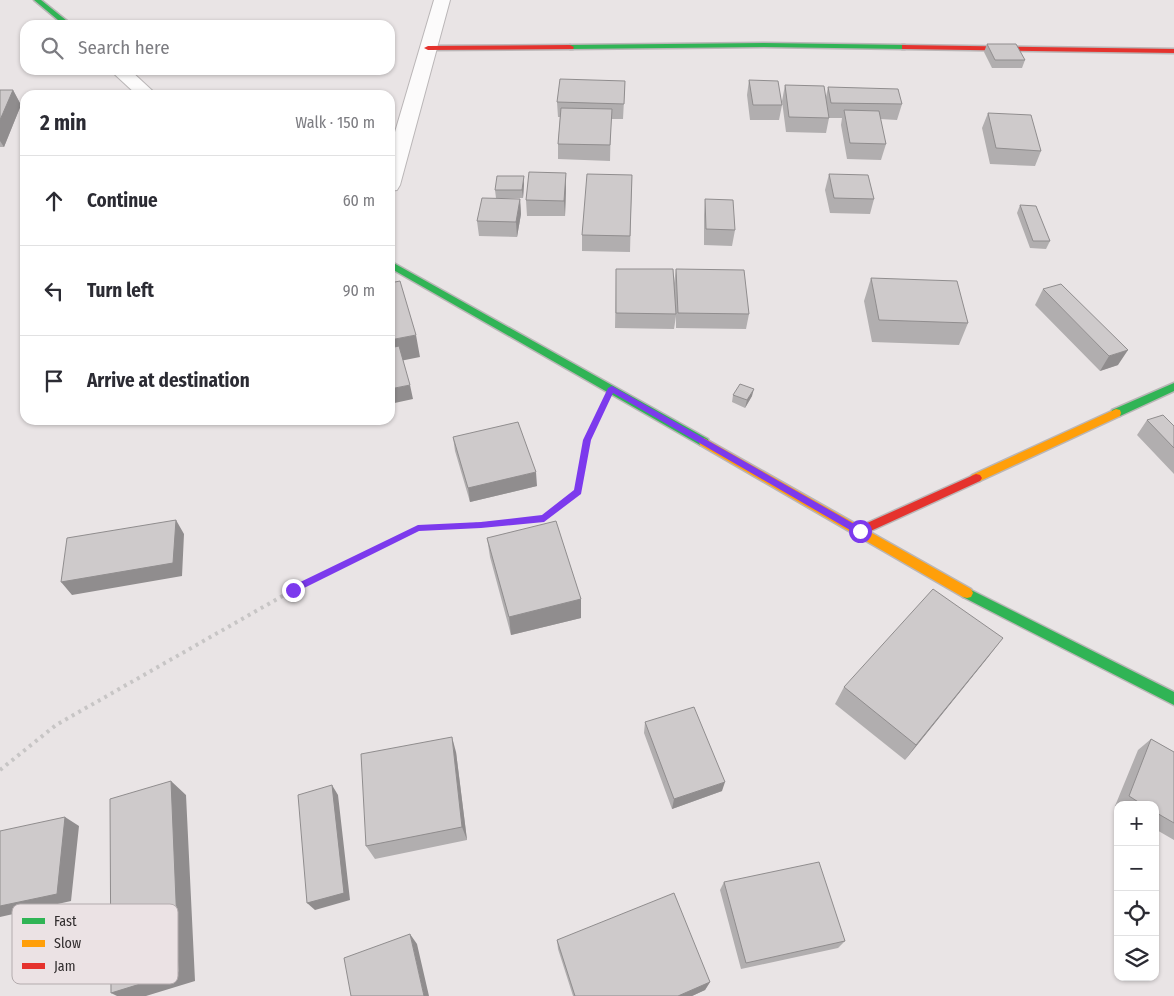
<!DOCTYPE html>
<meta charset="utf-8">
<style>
body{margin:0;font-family:"Fira Sans Condensed",sans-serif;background:#f2f2f3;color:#2b2b33}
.controls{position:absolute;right:15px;bottom:15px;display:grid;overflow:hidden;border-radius:10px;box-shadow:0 1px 4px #0004}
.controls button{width:45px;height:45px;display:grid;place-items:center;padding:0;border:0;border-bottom:1px solid #e1e1e2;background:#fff;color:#2b2b33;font:25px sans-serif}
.stop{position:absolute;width:15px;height:15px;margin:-11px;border:4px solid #7c3aed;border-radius:50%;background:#fff}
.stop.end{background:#7c3aed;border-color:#fff;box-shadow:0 1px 5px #0008}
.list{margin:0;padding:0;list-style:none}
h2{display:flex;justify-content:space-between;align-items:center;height:65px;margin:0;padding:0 20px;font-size:21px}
h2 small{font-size:16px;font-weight:400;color:#7c7c81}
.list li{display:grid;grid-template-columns:32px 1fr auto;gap:15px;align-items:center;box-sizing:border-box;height:90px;padding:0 20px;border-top:1px solid #e1e1e2}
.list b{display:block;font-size:19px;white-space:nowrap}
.list em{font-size:16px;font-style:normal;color:#7c7c81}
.icon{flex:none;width:28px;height:28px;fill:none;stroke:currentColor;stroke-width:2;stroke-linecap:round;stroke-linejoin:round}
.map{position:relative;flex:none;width:1174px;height:996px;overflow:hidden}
.search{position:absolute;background:#fff;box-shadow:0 1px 4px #0004;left:20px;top:20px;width:375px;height:55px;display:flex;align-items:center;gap:12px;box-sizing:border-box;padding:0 18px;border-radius:15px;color:#7c7c81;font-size:19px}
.panel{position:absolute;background:#fff;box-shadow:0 1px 4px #0004;left:20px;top:90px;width:375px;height:335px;border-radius:15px}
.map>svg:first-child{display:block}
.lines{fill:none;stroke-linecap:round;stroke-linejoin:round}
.street-casing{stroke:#bab6b7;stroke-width:2}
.fast-casing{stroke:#bab6b7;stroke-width:3}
.slow-casing{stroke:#bab6b7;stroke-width:3}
.jam-casing{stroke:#bab6b7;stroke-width:3}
.path-far1{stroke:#c7c5c5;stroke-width:3;stroke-dasharray:2.5 4;stroke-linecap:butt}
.path{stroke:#c7c5c5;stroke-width:4;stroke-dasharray:3 4.5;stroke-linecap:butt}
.street{fill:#fcfbfb;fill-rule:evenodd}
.fast{fill:#30b455;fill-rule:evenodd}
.slow{fill:#ff9f0a;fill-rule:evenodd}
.jam{fill:#e5322d;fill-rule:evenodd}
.wall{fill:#b1aeaf}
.shaded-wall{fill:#908d8e}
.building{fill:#cecacb;stroke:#908d8e}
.route{fill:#7c3aed}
.key{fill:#ebe2e4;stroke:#b3abad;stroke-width:1}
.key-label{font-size:14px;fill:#302c2d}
</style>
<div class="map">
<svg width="1174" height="996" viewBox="0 0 1174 996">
<rect width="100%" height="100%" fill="#e9e4e5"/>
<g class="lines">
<defs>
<path id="street" d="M434,0H450L400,185L397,190L390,191V149Z
M110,70H130L157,95H137Z"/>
<path id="fast" d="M34,0H41L72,25H64Z
M764,43L905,45L909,47L905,49L764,47L570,49L566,47L570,45Z
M390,261L708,439L709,442L708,445H700L390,268Z
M1174,383V391L1120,416H1112L1111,413L1112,410Z
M967,588L1174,692V705L963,597L961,593L963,589Z"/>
<path id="slow" d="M1116,409L1120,410L1121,413L1120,416L980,481H972L970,478L972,475Z
M704,438L971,589L973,593L971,597L967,598L963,597L700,445L699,442Z"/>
<path id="jam" d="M570,45L574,47L573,49L428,50L424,48L428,46Z
M902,45L1174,49V53L905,49H902Z
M976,474L980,475L982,478L980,481L864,534H856L854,531L856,528Z"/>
</defs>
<!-- street casing -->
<use href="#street" class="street-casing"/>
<!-- fast casing -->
<use href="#fast" class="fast-casing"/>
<!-- slow casing -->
<use href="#slow" class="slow-casing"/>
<!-- jam casing -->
<use href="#jam" class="jam-casing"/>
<!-- path-far1 -->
<path class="path-far1" d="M329,572L418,528L544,519L578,492L587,440L601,412"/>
<!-- path -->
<path class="path" d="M0,770L56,725L293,590L332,571"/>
<!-- street -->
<use href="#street" class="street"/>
<!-- fast -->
<use href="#fast" class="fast"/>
<!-- slow -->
<use href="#slow" class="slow"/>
<!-- jam -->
<use href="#jam" class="jam"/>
</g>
<!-- wall -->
<path class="wall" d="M987,44L1025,60L1022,68H992L984,52Z
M749,80L782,105L779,120H750L747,95Z
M625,81L623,119H611L610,161L558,159V144L560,117H558L557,102Z
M785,85L826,97L828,87L902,104L897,120L880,119L886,144L881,160L847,159L841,125L842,118H829L826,133L786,132L782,101Z
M0,90H13L21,105L4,147H0Z
M988,113L1041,151L1035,166L990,164L982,128Z
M566,173V188L565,216H527L526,200Z
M829,174L874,199L870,214L830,213L825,190Z
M632,175L630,252L582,251V235Z
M524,184L523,198H496L495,190Z
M520,199L521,214L517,237L479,236L477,221Z
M705,199L735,230L732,246L704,245V215Z
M1020,205L1050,241L1046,249L1030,248L1017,213Z
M616,269L674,283L676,269L749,314L746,329L676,328V316L674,329L615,328Z
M871,278L968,323L959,345L872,342L864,301Z
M1043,289L1118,365L1100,371L1035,305Z
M733,395L752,396L745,408L732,402Z
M1147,420L1174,426V474L1137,435Z
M453,437L537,486L470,502L455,451Z
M487,538L581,599V618L511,635L490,557Z
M989,656L905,760L835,704L844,687Z
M645,722L722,791L672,809L644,733Z
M1151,739L1174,752V840L1155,829V805H1118V807L1115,806L1138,750Z
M456,752L467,840L375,859L366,846Z
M724,882L845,941L838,948L741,969L720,890Z
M557,940L710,982L705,990L692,996H573L558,949Z"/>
<!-- shaded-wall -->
<path class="shaded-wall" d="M13,90L21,105L4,147L0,141V120Z
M566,173V188L565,216L564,201Z
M524,176V184L523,198L522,190Z
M520,199L521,214L517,237L516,222Z
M416,335L420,357L390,363V340Z
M1128,350L1118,365L1100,371L1109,356Z
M410,385L413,399L390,404V389Z
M754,389L752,396L745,408L747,400Z
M536,472L537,486L470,502L468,488Z
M176,520L184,534L182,576L72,595L61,582Z
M581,599V618L511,635L509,617Z
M1003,638L989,656L905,760L916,745Z
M452,737L456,752L467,840L462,827Z
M171,781L186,795L195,981L146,996H117L111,993Z
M725,782L722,791L672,809L674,799Z
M332,785L338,795L350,900L315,910L307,903Z
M65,817L79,826L71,901L0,917V906Z
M410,934L417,944L429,996H424Z
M710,982L705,990L692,996H678Z"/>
<!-- building -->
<path class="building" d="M227,21L270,23L269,25H225Z
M987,44H1016L1025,60H995Z
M560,79L625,81L624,104L557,102Z
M749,80L778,81L782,105H753Z
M785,85L824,86L829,118L789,117Z
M828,87L898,89L902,104L831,103Z
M0,90H13L0,120Z
M561,108L612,109L610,145L558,144Z
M844,110L879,111L886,144L850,143Z
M988,113L1031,115L1041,151L996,148Z
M529,172L566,173L564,201L526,200Z
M587,174L632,175L630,236L582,235Z
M829,174L868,175L874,199L834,198Z
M497,176H524L522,190H495Z
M482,198L520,199L516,222L477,221Z
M705,199L733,200L735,230L706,229Z
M1020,205L1036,206L1050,241H1033Z
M616,269H673L676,314L616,313Z
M676,269L744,270L749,314L678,313Z
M871,278L957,281L968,323L879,320Z
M400,281L416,335L390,340V283Z
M1061,284L1128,350L1109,356L1043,289Z
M399,346L410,385L390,389V348Z
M740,384L754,389L747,400L733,395Z
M1163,415L1174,426V448L1147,420Z
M518,422L536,472L468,488L453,437Z
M176,520L173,563L61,582L67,538Z
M556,521L581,599L509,617L487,538Z
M933,589L1003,638L916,745L844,687Z
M694,707L725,782L674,799L645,722Z
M452,737L462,827L366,846L361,754Z
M1151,739L1174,752V823L1155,812V805H1143L1129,796Z
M171,781L179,972L111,993L110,799Z
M332,785L344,893L307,903L298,795Z
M65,817L57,894L0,906V831Z
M819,862L845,941L746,963L724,882Z
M674,893L710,982L678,996H575L557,940Z
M410,934L424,996H351L344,958Z"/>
<!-- route -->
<path class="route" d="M612,386L863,529V534H857L613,393L591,440L581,494L544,522L481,528L419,531L296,592H290V587L418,525L481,522L542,515L574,490L583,440L608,388Z"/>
<!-- legend -->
<rect x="12" y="904" width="166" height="80" rx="8" class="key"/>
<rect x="22" y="918" width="23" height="6" fill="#30b455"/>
<rect x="22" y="940" width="23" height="7" fill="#ff9f0a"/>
<rect x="22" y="963" width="23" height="6" fill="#e5322d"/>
<g class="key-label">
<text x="54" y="926">Fast</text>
<text x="54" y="948">Slow</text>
<text x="54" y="971">Jam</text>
</g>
</svg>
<div class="controls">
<button>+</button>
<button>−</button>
<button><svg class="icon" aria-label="locate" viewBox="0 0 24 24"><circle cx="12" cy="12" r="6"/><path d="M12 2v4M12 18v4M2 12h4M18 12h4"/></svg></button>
<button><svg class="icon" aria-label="layers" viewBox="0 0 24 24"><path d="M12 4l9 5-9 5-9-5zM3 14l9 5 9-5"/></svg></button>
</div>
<div class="stop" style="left:860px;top:531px"></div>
<div class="stop end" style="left:293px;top:590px"></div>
<div class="search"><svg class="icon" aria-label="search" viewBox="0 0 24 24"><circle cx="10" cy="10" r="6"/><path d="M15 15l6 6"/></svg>Search here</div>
<section class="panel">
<h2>2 min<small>Walk · 150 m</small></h2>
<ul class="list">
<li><svg class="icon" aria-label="ahead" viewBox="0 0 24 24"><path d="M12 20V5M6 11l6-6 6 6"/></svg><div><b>Continue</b></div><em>60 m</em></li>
<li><svg class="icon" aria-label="left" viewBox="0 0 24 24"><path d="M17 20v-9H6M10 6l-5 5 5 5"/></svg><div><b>Turn left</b></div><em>90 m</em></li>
<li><svg class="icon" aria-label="arrive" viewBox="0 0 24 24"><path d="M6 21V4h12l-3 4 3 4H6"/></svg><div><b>Arrive at destination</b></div></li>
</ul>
</section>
</div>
